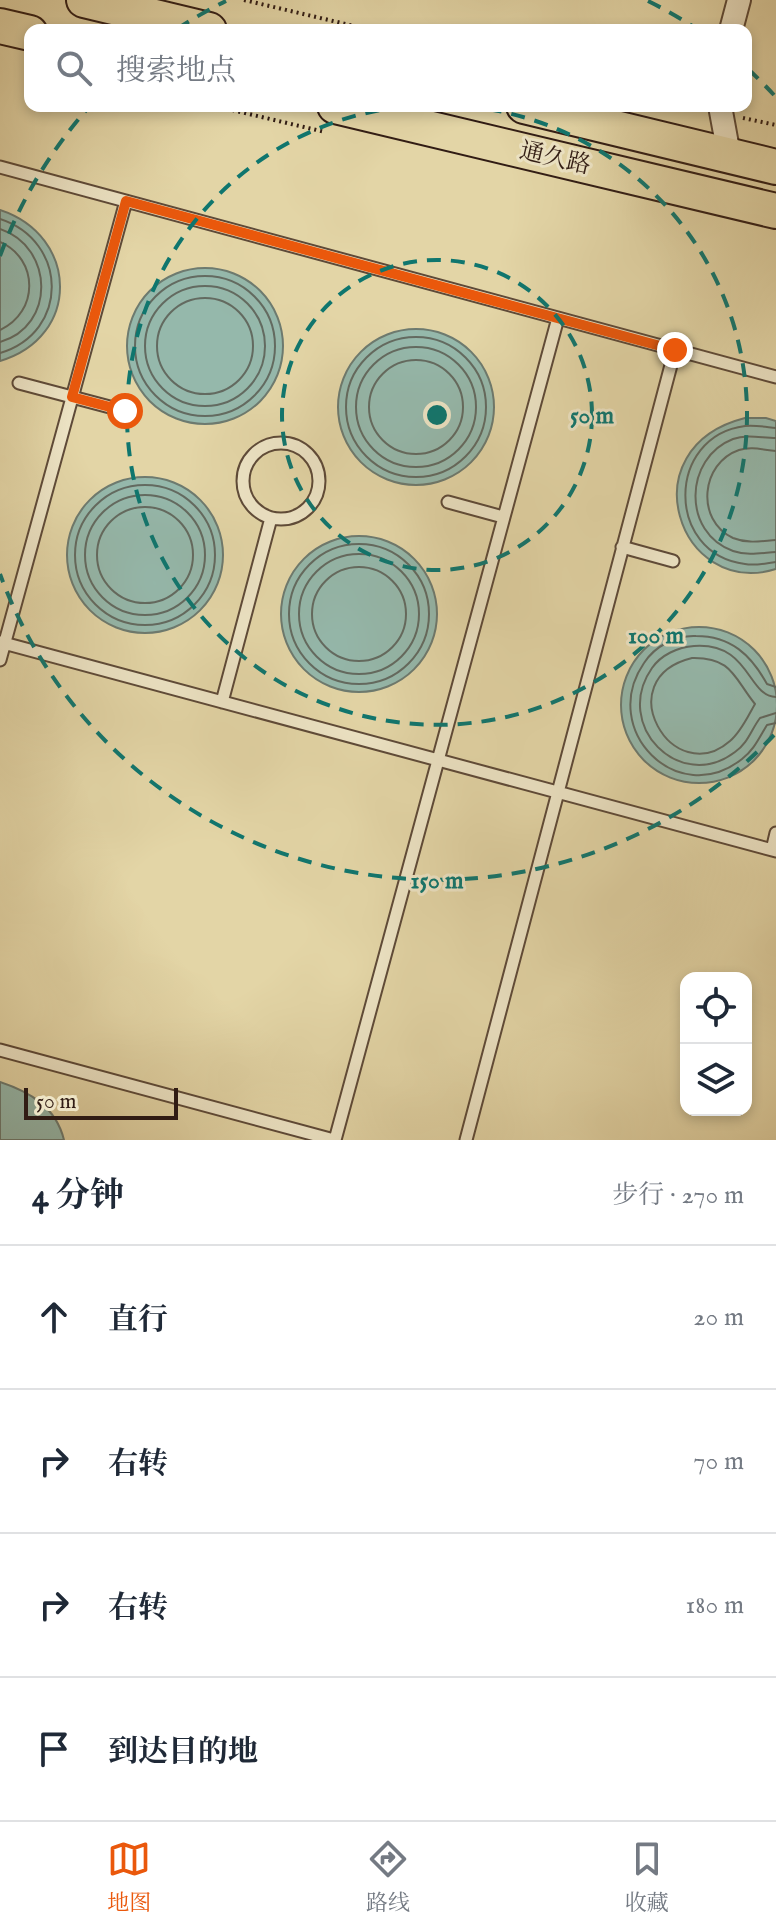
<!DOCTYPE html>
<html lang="zh">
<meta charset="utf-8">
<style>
body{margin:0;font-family:"IM FELL English","Noto Serif SC",serif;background:#f2f2f3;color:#1f2937}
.controls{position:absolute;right:24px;bottom:24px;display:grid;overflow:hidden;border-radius:16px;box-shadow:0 4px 12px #0003}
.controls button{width:72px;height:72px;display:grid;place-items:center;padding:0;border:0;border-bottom:2px solid #e0e1e3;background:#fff;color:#1f2937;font:40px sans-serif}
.scale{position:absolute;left:24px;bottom:20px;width:154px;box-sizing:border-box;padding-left:8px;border:4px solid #311c14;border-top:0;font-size:22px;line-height:28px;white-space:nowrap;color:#311c14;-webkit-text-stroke:6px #ede4c5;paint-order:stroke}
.stop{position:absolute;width:24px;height:24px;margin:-18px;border:6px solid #ea580c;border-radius:50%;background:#fff}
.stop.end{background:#ea580c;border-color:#fff;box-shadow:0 2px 8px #0008}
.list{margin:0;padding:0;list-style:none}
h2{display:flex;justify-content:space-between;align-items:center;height:104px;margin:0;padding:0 32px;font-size:34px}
h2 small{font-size:26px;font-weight:400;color:#747a83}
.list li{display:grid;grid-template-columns:52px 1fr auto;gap:24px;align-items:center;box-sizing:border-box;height:144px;padding:0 32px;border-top:2px solid #e0e1e3}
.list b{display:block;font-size:30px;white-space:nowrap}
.list em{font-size:26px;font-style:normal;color:#747a83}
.icon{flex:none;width:44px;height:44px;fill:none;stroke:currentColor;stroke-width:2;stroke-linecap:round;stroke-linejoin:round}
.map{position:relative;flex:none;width:776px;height:1140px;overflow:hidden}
.search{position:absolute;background:#fff;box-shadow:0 4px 12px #0003;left:24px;right:24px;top:24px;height:88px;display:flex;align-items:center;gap:20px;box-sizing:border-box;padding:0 28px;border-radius:16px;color:#747a83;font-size:30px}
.sheet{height:680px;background:#fff}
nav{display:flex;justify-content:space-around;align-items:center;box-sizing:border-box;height:112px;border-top:2px solid #e0e1e3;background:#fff;font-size:22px;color:#747a83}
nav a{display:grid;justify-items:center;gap:4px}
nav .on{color:#ea580c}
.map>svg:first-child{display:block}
.water{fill:#95b8ab;stroke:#6d7a6f;stroke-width:2}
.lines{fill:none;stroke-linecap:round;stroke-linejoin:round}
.shore{stroke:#636a60;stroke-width:2}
.lane-casing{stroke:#5e4a38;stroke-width:15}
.street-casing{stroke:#5e4a38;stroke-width:26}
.primary-casing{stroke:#311c14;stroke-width:38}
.path{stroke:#311c14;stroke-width:4;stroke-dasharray:2 4;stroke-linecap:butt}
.lane{stroke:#ede4c5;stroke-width:11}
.street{stroke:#ede4c5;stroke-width:22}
.primary{stroke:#e3d5a6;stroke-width:34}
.route{stroke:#ea580c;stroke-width:10}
.ring{fill:none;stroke:#0f766e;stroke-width:4;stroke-dasharray:14 10}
.labels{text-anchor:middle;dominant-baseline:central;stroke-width:6;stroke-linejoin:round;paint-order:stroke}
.street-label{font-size:24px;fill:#311c14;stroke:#ede4c5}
.centre{fill:#0f766e;stroke:#ede4c5;stroke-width:4}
.ring-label{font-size:24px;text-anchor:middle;font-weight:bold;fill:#0f766e;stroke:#ede4c5;stroke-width:6;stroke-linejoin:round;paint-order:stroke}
</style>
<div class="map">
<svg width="776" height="1140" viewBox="0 0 776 1140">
<rect width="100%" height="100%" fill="#e3d5a6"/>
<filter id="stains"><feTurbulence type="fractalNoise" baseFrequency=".0025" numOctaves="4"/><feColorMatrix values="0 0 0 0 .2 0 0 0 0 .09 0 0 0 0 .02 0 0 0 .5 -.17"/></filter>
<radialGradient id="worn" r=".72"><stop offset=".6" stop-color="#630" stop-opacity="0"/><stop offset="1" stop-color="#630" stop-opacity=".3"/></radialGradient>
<!-- water -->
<path class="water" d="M0,210C79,236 81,337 0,361Z
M127 346a78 78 0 1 1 156 0a78 78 0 1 1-156 0Z
M338 407a78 78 0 1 1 156 0a78 78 0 1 1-156 0Z
M745,418H766L776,421V569C679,599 627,448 745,418Z
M67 555a78 78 0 1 1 156 0a78 78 0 1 1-156 0Z
M281 614a78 78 0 1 1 156 0a78 78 0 1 1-156 0Z
M621 705a78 78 0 1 1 156 0a78 78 0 1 1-156 0Z
M0,1082C30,1092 56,1107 64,1140H0Z"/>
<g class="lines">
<!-- shore -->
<path class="shore" d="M0,219C68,241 70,332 0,353
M0,229C54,247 56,326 0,342
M0,242C39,259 39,312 0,330
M135 346a70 70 0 1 1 140 0a70 70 0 1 1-140 0Z
M145 346a60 60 0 1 1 120 0a60 60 0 1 1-120 0Z
M157 346a48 48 0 1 1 96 0a48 48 0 1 1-96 0Z
M346 407a70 70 0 1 1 140 0a70 70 0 1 1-140 0Z
M356 407a60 60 0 1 1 120 0a60 60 0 1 1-120 0Z
M369 407a47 47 0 1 1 94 0a47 47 0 1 1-94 0Z
M776,428C766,427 756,425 745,426C666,436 665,554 745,564C756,566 766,563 776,562
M776,438C761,438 748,434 733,439C684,458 682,533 733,551C748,556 761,553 776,552
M776,451C763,450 752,446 739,450C701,463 695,520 733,538C748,544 761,541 776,540
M75 555a70 70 0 1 1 140 0a70 70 0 1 1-140 0Z
M85 555a60 60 0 1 1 120 0a60 60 0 1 1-120 0Z
M97 555a48 48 0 1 1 96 0a48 48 0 1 1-96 0Z
M289 614a70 70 0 1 1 140 0a70 70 0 1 1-140 0Z
M299 614a60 60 0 1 1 120 0a60 60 0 1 1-120 0Z
M312 614a47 47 0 1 1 94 0a47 47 0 1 1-94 0Z
M692,658C732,657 734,678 755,704C748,716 741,732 730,741C673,791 607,679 692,658Z
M776,687L767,684C751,655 731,636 696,636C676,635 655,646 644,663C598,730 678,810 742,759C754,750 759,738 767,725L776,723
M776,697C747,696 750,642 694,646C678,647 661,655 652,668C612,725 680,794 735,752C748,743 751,730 760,718L776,713"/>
<defs>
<path id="lane" d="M0,167L776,377
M19,383L125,411
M243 481a38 38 0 1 1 76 0a38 38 0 1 1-76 0Z
M448,502L503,517
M622,547L673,561
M0,642L776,851
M0,660L126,201
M222,702L271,518
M772,850L776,833
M0,1050L334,1140
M335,1140L558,318
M466,1140L675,350"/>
<path id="street" d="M731,30L739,0
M720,106L729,155"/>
<path id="primary" d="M84,0L209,30
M0,26L30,33
M335,106L776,211
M524,106L776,167"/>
</defs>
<!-- lane casing -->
<use href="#lane" class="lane-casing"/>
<!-- street casing -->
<use href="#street" class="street-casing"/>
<!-- primary casing -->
<use href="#primary" class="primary-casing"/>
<!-- path -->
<path class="path" d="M244,0L371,30
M215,106L325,132
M743,118L776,125"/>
<!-- lane -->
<use href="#lane" class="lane"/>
<!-- street -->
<use href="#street" class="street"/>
<!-- primary -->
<use href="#primary" class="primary"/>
</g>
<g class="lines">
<!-- route -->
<path class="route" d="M125,411L72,397L126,201L675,350"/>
</g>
<!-- distance rings -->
<g class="ring">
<circle cx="437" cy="415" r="155"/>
<path d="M464 106A310 310 0 1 1 410 106"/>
<path d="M774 735A465 465 0 0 1 0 574M0 256A465 465 0 0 1 89 107M177 29A465 465 0 0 1 226 1M648 1A465 465 0 0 1 697 29M748 69A465 465 0 0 1 774 95"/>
</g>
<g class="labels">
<!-- street labels -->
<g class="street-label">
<text transform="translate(555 159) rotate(13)">通久路</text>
</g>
</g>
<circle cx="437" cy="415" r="12" class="centre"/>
<g class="ring-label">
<text x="592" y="423">50 m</text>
<text x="656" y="643">100 m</text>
<text x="437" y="888">150 m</text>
</g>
<rect width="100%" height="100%" filter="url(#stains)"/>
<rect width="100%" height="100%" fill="url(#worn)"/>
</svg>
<div class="controls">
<button><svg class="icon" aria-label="locate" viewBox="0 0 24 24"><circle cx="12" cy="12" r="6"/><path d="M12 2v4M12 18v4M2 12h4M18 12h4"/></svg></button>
<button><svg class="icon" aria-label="layers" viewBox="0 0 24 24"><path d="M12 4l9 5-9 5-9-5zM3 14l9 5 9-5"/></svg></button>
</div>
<div class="scale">50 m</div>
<div class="stop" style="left:125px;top:411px"></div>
<div class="stop end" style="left:675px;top:350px"></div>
<div class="search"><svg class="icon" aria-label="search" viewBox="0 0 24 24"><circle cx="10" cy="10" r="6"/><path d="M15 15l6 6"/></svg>搜索地点</div>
</div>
<section class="sheet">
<h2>4 分钟<small>步行 · 270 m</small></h2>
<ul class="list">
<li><svg class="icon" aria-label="ahead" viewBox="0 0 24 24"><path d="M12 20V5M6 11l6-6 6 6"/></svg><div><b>直行</b></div><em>20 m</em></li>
<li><svg class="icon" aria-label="right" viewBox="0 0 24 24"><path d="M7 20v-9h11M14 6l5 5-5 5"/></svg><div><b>右转</b></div><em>70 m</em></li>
<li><svg class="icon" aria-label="right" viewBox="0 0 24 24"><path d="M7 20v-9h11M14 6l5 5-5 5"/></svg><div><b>右转</b></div><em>180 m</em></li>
<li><svg class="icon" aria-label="arrive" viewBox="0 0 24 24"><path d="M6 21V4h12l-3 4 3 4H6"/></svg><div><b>到达目的地</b></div></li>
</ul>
</section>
<nav>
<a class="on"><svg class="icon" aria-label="map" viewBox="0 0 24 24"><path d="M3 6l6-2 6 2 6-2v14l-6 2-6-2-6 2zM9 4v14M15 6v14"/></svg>地图</a>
<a><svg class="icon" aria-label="directions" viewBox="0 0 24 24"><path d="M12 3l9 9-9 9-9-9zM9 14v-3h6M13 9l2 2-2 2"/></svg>路线</a>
<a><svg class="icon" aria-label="saved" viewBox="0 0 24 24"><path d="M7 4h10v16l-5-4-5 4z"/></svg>收藏</a>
</nav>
